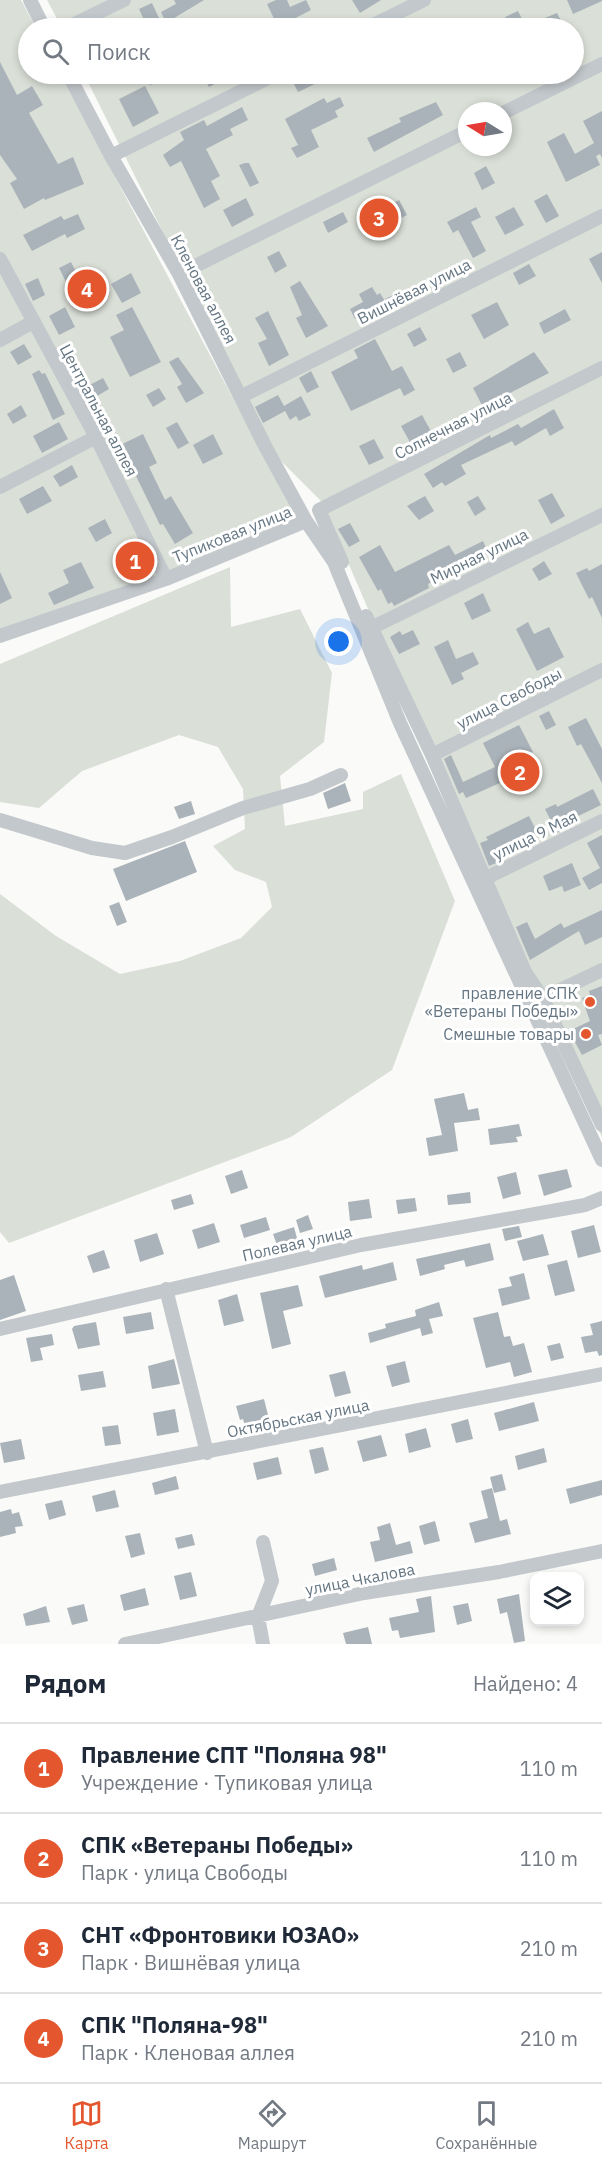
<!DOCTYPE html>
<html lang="ru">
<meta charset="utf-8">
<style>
body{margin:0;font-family:"IBM Plex Sans",sans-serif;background:#f6f6f7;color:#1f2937}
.controls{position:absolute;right:18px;bottom:18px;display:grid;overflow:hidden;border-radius:12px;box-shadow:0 3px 9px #0003}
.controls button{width:54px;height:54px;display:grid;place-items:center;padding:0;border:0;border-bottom:2px solid #e0e1e3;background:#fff;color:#1f2937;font:30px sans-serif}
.compass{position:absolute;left:458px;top:102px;width:54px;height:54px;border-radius:50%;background:#fff;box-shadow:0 3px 9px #0003;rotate:281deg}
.you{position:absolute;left:339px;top:642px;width:21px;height:21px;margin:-15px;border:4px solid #fff;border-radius:50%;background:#1a73e8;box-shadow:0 0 0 9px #1a73e833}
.badge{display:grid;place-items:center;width:39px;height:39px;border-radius:50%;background:#e4572e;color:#fff;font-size:20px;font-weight:700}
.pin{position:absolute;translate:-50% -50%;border:3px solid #fff;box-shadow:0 2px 6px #0006}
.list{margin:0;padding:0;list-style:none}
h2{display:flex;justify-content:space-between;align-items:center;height:78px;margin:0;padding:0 24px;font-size:26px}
h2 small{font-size:20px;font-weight:400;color:#747a83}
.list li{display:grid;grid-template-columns:39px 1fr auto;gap:18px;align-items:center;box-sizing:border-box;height:90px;padding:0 24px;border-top:2px solid #e0e1e3}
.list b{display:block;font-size:22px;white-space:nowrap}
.list p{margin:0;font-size:20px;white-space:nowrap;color:#747a83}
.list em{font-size:20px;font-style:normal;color:#747a83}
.icon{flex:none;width:33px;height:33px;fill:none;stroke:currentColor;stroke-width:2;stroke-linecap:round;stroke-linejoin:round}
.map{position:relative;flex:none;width:602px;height:1644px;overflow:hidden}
.search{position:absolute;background:#fff;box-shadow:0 3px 9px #0003;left:18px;right:18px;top:18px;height:66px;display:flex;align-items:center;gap:15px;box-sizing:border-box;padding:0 21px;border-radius:33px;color:#747a83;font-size:22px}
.sheet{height:438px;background:#fff}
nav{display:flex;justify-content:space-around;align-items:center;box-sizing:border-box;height:84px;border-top:2px solid #e0e1e3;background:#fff;font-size:16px;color:#747a83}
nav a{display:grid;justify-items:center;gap:3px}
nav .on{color:#e4572e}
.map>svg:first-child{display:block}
.green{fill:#dadfd7;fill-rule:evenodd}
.building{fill:#aab3b9}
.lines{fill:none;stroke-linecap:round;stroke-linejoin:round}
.minor{stroke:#c3c8cc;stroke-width:14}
.poi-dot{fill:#e4572e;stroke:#fff;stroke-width:2}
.labels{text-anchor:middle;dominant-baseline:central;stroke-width:6;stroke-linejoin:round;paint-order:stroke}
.street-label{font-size:16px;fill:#657683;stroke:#fff}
.poi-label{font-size:16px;fill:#657683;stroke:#fff;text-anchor:end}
</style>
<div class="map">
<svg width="602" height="1644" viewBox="0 0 602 1644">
<rect width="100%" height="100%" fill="#fafaf8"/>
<!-- green -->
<path class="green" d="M0,0H21L36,28H28V74H60L290,505L287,519L281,525L164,573L0,631Z
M47,0H602V1137L555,1043L322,502L273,453L84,74H574V28H62ZM467,111H503V147H467Z
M230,567L231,627L300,609L332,673L324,742L280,776L285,826L363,809V792L401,774L455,901L392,1070L291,1137L9,1243L0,1232V894L56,936L120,974L180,961L241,938L272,907L266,882L235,870L213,846L245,829L243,789L218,747L179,735L82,771L39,808L0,802V664Z"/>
<!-- building -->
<path class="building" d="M174,0H204L166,23L161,12L176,4Z
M276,0H287L290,7L306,0L311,10L278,27L267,4Z
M352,0H381L360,13Z
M567,0H602V1L573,14Z
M152,3L159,18L146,24L139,9Z
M518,11L525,25L511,28L505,17Z
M557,13L562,23L552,28H520Z
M0,62L17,95L32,86L43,105L29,113L58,164L73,157L84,184L45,200L44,198L24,209L10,183L17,179L0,155Z
M146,74H178L150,85Z
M202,74H234L209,87Z
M313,74L317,83L298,92L293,82Z
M145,86L159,113L133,127L119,99Z
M340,97L344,106L335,111L338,117L311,130L319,147L297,158L291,148L298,145L285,119L324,98L327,103Z
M436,102L443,115L374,152L367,138L401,122L399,118Z
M242,107L248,120L230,129L233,135L206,149L220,176L211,181L220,199L204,208L181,161L170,167L163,155L184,140L180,132L204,120L207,126Z
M602,111V158L600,154L596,156L600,165L566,182L547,142L564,133L575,154L594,143L583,121Z
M245,163H249L259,183L250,187L239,165Z
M486,166L495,183L482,190L474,173Z
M547,194L559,216L546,223L534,201Z
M246,198L254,215L232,227L223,210Z
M399,200L407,215L392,223L384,208Z
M476,207L481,217L471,222L486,251L473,258L458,230L453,233L447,222Z
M514,207L524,225L505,235L495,217Z
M343,212L348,222L328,233L323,222Z
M78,214L85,229L67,238L65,234L32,251L23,235L61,216L64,220Z
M279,251L287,266L275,273L267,257Z
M602,252V283L589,259Z
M71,262L79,278L67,284L59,268Z
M529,264L536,276L519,285L513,273Z
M131,273L141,293L122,303L111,284Z
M38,278L45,295L33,301L25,284Z
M300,281L328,326L306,338L296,318L302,315L290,287Z
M372,287L377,295L380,293L386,303L355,319L350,309L363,302L359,294Z
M400,292L406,304L391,311L385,299Z
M497,302L509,325L484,339L471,315Z
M65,307L75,327L59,335L49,316Z
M132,307L161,362L130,377L110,337L124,330L116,315Z
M565,309L571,320L544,334L539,323Z
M268,311L289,355L269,366L258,343L267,339L255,318Z
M420,327L427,340L414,347L407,334Z
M375,339L392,371L402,366L415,390L404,396L400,388L351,411L331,372L358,358L354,350Z
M24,344L32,357L18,365L10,352Z
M460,352L467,366L453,373L446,359Z
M534,352L549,373L483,407L473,388Z
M178,357L204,393L186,403L177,387L182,384L169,362Z
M39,370L42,374L45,373L65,414L53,420L32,374Z
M311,371L319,387L307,393L299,378Z
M103,378L109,389L92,399L86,387Z
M159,388L166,399L153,407L146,395Z
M278,395L284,406L301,396L311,415L299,421L296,416L290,420L285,411L263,423L255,407Z
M21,405L27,416L13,424L7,414Z
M554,409L564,428L550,436L546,428L515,446L512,441L461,465L466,474L445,486L442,482L433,488L424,474L490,435L491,438L518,424L521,428Z
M422,415L432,433L411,444L401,426Z
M59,422L68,439L42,453L33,436Z
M177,422L189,443L178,449L166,428Z
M143,434L157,463L149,467L165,500L171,496L193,533L175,544L163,524L160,525L135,474L131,476L116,447Z
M213,434L223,454L203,464L193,445Z
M374,439L384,458L369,465L359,446Z
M72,465L78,477L60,487L53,476Z
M43,486L52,501L27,514L19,499Z
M552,493L565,516L551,524L538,500Z
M425,496L434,511L419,520L407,506Z
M478,496L486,509L475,516L467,502Z
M105,519L112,533L96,542L88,528Z
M350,523L360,541L349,547L338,529Z
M483,541L489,554L463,565L428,584L429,588L394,606L392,602L388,604L381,589L378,591L359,557L380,545L395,572L449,545L455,555Z
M139,549L146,565L131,572L124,556Z
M544,561L552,574L539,581L532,569Z
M81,562L94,588L54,605L48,593L69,583L63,570Z
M602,564V618L592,597L589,599L576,573L587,568L589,571Z
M0,572L12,598L0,604Z
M483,593L491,611L472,620L464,603Z
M528,622L534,634L549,627L564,657L537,671L516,629Z
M413,630L420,644L399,654L390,637L400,631L402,635Z
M448,640L456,659L473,652L479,664L461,673L464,679L452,685L434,647Z
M549,711L556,725L546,730L539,716Z
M586,718L602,749V783L581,744L577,746L568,727Z
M519,725L533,752L503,767L509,779L466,798L463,792L459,794L444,759L451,755L463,782L495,767L483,743Z
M345,783L351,801L328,809L323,793Z
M593,789L601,805L566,822L569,827L557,833L545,809L556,804L557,807Z
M191,801L195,814L179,819L174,807Z
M529,816L538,834L498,854L501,861L489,866L480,843L488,840L486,837Z
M602,835V883L589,890L582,878L600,868L587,843Z
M185,841L197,872L126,901L113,869Z
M572,863L581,885L564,892L562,886L549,891L543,876Z
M119,902L127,922L117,926L109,906Z
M602,910V937L585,945L579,931L530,960L516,927L527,922L535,939L561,923L564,928Z
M602,986V1034L598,1035L602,1045L582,1055L569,1031L590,1021L582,998L590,995L589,991Z
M464,1093L468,1110L478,1108L480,1120L454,1123L458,1151L429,1156L426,1138L442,1135L434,1099Z
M519,1124L522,1136L516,1137L518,1142L490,1145L488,1129Z
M567,1169L572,1187L544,1196L538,1175Z
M242,1170L248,1188L231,1194L225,1176Z
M516,1172L521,1194L503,1199L497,1177Z
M470,1192L471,1203L448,1205L447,1195Z
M191,1194L194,1204L174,1210L171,1200Z
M415,1198L417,1211L398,1214L396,1200Z
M369,1199L372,1218L350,1221L348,1202Z
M308,1215L313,1229L300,1233L296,1220Z
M266,1217L270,1230L244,1238L240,1225Z
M214,1223L220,1242L198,1249L192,1230Z
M594,1225L601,1252L578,1258L571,1231Z
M519,1226L522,1237L505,1241L502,1229Z
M294,1227L298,1242L278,1248L273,1234Z
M157,1233L164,1254L140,1262L134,1240Z
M543,1234L549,1255L523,1261L517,1241Z
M490,1243L494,1260L466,1267L464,1260L444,1265L445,1269L420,1276L416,1259Z
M104,1250L110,1268L93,1273L87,1256Z
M567,1260L575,1291L555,1296L547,1265Z
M393,1262L397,1280L325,1298L319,1276L362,1265L363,1270Z
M524,1273L530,1299L502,1306L498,1289L512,1286L509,1277Z
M14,1275L26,1311L0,1320V1280Z
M298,1285L303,1306L283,1311L291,1344L272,1349L260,1293Z
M237,1294L244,1321L224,1326L218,1300Z
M439,1302L443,1316L429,1319L433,1333L422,1336L420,1328L370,1343L368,1333L386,1328L385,1324L416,1316L415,1310Z
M151,1312L154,1329L126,1334L123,1317Z
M498,1312L504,1337L510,1336L513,1346L524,1343L532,1372L514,1377L510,1362L486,1368L473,1318Z
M602,1321V1355L599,1356L597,1351L585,1353L581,1337L593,1335L590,1324Z
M96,1322L100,1345L78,1349L72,1329L74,1326Z
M52,1334L54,1345L40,1348L43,1360L31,1362L26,1338Z
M560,1343L564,1358L551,1361L547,1346Z
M174,1359L180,1384L152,1389L148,1366Z
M405,1361L410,1382L392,1387L386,1366Z
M103,1371L106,1387L81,1391L78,1375Z
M345,1371L351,1393L335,1397L329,1375Z
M264,1399L270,1423L246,1429L243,1419L240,1420L236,1406Z
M534,1402L539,1421L499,1431L494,1413Z
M175,1409L179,1432L157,1436L153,1413Z
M468,1419L473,1439L456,1443L451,1424Z
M118,1425L121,1444L105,1446L102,1427Z
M426,1428L431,1447L409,1453L405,1434Z
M381,1435L387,1456L363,1462L357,1441Z
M21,1439L25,1459L4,1463L0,1443Z
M323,1447L329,1470L315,1474L309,1450Z
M544,1448L547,1462L518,1470L515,1456Z
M278,1457L282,1474L257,1480L253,1463Z
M502,1474L506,1490L494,1493L490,1477Z
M176,1476L179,1489L155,1495L152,1483Z
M602,1480V1495L570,1504L566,1489Z
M492,1488L500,1521L507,1519L511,1534L475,1543L469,1523L488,1518L481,1491Z
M115,1490L119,1507L96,1512L92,1496Z
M62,1500L66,1515L49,1520L45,1504Z
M11,1509L12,1514L19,1512L23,1526L15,1527L16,1533L0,1537V1512Z
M435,1521L440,1541L424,1545L419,1526Z
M390,1523L396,1545L410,1541L413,1553L375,1562L370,1542L380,1540L377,1527Z
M140,1533L145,1554L131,1558L125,1536Z
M192,1534L195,1545L178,1549L175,1538Z
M334,1558L337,1570L315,1576L312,1564Z
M191,1572L197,1596L180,1600L174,1576Z
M145,1588L149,1605L124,1611L120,1595Z
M519,1594L525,1641L514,1643L507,1612L500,1614L497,1599Z
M431,1596L435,1632L400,1638L398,1630L392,1631L389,1618L419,1612L416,1599Z
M468,1603L472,1621L457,1625L453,1606Z
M84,1604L88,1621L72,1625L67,1608Z
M46,1606L50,1622L26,1626L23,1614Z
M368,1627L372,1644H346L343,1633Z"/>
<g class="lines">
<!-- minor -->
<path class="minor" d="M30,0L44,28
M66,28L124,0
M367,28L424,0
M68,74L111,156L179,274L265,446L306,521L334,562L400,723L602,1160
M503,113L602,64
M111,156L276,74
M0,259L96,437L166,579
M179,274L467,131
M0,340L33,322
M242,396L602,216
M0,487L96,437
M342,562L319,510L602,368
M366,616L432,755L525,972L543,999L602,1125
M371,628L602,515
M0,636L166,579L306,521
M432,755L602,670
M0,820L92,848L125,853L172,837L243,808L310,789L341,775
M484,879L602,821
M537,1001L602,970
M166,1289L207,1453
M0,1329L361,1245L585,1205L602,1198
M0,1492L602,1374
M263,1542L272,1581L258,1617L263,1644
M125,1644L364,1593L499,1572L602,1551"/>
</g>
<!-- markers -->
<g class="poi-dot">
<circle cx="590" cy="1002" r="6"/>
<circle cx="586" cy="1034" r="6"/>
</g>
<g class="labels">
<!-- street labels -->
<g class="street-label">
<text transform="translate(204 289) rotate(62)">Кленовая аллея</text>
<text transform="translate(414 291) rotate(-27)">Вишнёвая улица</text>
<text transform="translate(99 410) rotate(62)">Центральная аллея</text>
<text transform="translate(453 425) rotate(-27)">Солнечная улица</text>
<text transform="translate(232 534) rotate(-22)">Тупиковая улица</text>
<text transform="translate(479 556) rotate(-26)">Мирная улица</text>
<text transform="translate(509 698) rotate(-27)">улица Свободы</text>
<text transform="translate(535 835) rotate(-26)">улица 9 Мая</text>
<text transform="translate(297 1243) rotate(-13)">Полевая улица</text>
<text transform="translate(298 1418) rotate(-11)">Октябрьская улица</text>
<text transform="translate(360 1579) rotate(-11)">улица Чкалова</text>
</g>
<!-- poi labels -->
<g class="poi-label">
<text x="578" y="993">правление СПК<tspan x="578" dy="18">«Ветераны Победы»</tspan></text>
<text x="574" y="1034">Смешные товары</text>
</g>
</g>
</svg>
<div class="controls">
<button><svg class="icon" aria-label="layers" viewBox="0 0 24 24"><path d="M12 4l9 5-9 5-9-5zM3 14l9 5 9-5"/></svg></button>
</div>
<svg class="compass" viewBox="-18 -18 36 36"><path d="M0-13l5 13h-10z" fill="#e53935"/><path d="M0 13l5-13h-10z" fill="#747a83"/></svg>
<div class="you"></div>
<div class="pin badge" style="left:135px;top:561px">1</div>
<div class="pin badge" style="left:520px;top:772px">2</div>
<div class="pin badge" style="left:379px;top:218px">3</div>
<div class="pin badge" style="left:87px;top:289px">4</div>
<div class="search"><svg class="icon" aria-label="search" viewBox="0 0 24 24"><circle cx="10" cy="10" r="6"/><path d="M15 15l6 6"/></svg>Поиск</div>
</div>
<section class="sheet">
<h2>Рядом<small>Найдено: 4</small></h2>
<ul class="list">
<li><span class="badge">1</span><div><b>Правление СПТ &quot;Поляна 98&quot;</b><p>Учреждение · Тупиковая улица</p></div><em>110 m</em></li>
<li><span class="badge">2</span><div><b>СПК «Ветераны Победы»</b><p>Парк · улица Свободы</p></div><em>110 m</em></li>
<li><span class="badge">3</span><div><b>СНТ «Фронтовики ЮЗАО»</b><p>Парк · Вишнёвая улица</p></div><em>210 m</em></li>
<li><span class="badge">4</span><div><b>СПК &quot;Поляна-98&quot;</b><p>Парк · Кленовая аллея</p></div><em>210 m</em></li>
</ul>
</section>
<nav>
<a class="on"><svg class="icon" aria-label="map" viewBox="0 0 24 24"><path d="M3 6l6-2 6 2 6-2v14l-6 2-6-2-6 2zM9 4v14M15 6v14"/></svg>Карта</a>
<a><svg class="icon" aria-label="directions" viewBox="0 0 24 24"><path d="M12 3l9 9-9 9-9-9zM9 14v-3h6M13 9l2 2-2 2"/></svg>Маршрут</a>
<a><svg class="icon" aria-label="saved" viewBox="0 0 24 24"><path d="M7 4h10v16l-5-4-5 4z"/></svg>Сохранённые</a>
</nav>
